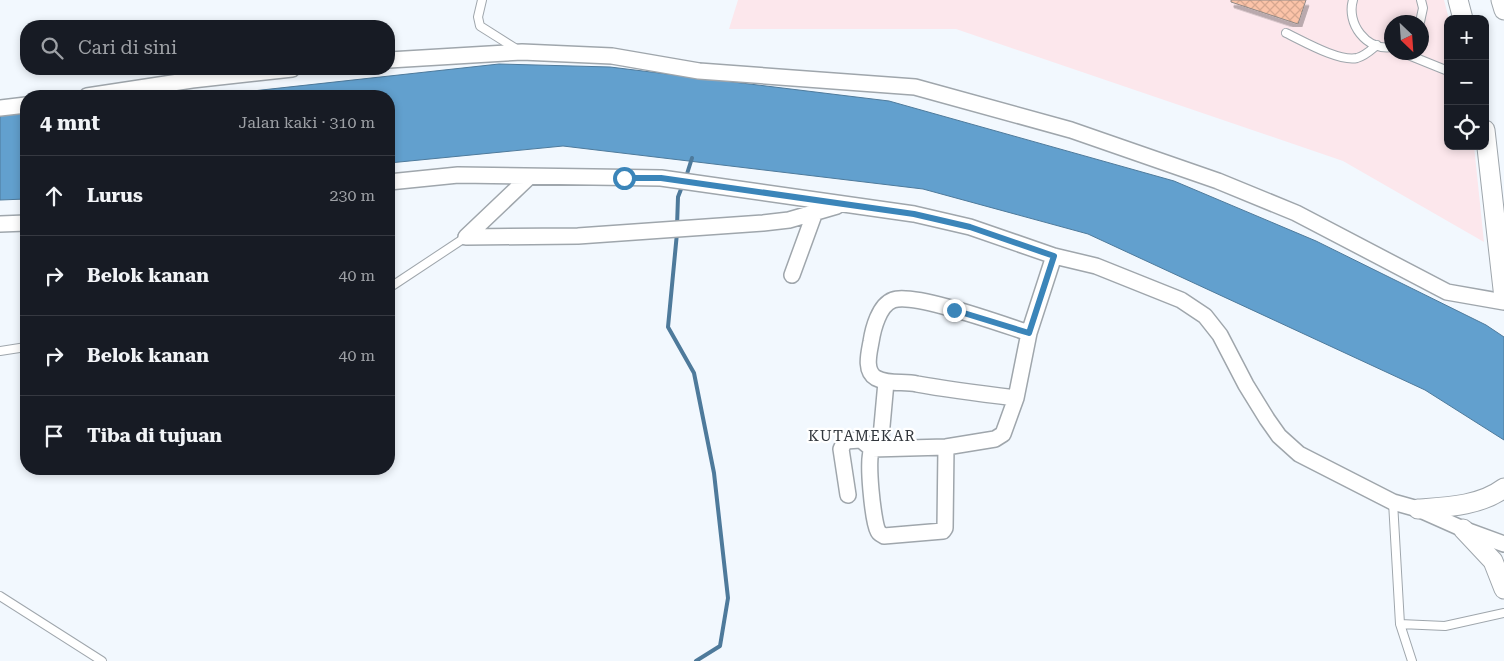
<!DOCTYPE html>
<html lang="id">
<meta charset="utf-8">
<style>
body{margin:0;font-family:"Roboto Serif",serif;background:#20242c;color:#f1f3f6}
.controls{position:absolute;right:15px;top:15px;display:grid;overflow:hidden;border-radius:10px;box-shadow:0 2px 8px #0003}
.controls button{width:45px;height:45px;display:grid;place-items:center;padding:0;border:0;border-bottom:1px solid #363941;background:#171b24;color:#f1f3f6;font:25px sans-serif}
.compass{position:absolute;left:1384px;top:15px;width:45px;height:45px;border-radius:50%;background:#171b24;box-shadow:0 2px 8px #0003;rotate:155deg}
.stop{position:absolute;width:15px;height:15px;margin:-11px;border:4px solid #3b85b9;border-radius:50%;background:#fff}
.stop.end{background:#3b85b9;border-color:#fff;box-shadow:0 1px 5px #0008}
.list{margin:0;padding:0;list-style:none}
h2{display:flex;justify-content:space-between;align-items:center;height:65px;margin:0;padding:0 20px;font-size:21px}
h2 small{font-size:16px;font-weight:400;color:#9ea1a6}
.list li{display:grid;grid-template-columns:32px 1fr auto;gap:15px;align-items:center;box-sizing:border-box;height:80px;padding:0 20px;border-top:1px solid #363941}
.list b{display:block;font-size:19px;white-space:nowrap}
.list em{font-size:16px;font-style:normal;color:#9ea1a6}
.icon{flex:none;width:28px;height:28px;fill:none;stroke:currentColor;stroke-width:2;stroke-linecap:round;stroke-linejoin:round}
.map{position:relative;flex:none;width:1504px;height:661px;overflow:hidden}
.search{position:absolute;background:#171b24;box-shadow:0 2px 8px #0003;left:20px;top:20px;width:375px;height:55px;display:flex;align-items:center;gap:12px;box-sizing:border-box;padding:0 18px;border-radius:20px;color:#9ea1a6;font-size:19px}
.panel{position:absolute;background:#171b24;box-shadow:0 2px 8px #0003;left:20px;top:90px;width:375px;height:385px;border-radius:20px}
.map>svg:first-child{display:block}
.commercial{fill:#fce7ec;fill-rule:evenodd}
.water{fill:#62a0ce;stroke:#4e7a9b}
.lines{fill:none;stroke-linecap:round;stroke-linejoin:round}
.stream{stroke:#4e7a9b;stroke-width:4}
.building{fill:url(#building-cross-hatch);stroke:#938a86;filter:url(#shadow)}
.service-casing{stroke:#9fa6ac;stroke-width:10}
.minor-casing{stroke:#9fa6ac;stroke-width:18}
.tertiary-casing{stroke:#9fa6ac;stroke-width:21}
.service{stroke:#fff;stroke-width:8}
.minor{stroke:#fff;stroke-width:15}
.tertiary{stroke:#fff;stroke-width:19}
.route{stroke:#3b85b9;stroke-width:6}
.labels{text-anchor:middle;dominant-baseline:central;stroke-width:4.5;stroke-linejoin:round;paint-order:stroke}
.quarter-label{font-size:15px;letter-spacing:1px;fill:#31363c;stroke:#fff}
</style>
<div class="map">
<svg width="1504" height="661" viewBox="0 0 1504 661">
<defs>
<pattern id="building-cross-hatch" width="8" height="8" patternUnits="userSpaceOnUse" patternTransform="scale(1.25)"><rect width="8" height="8" fill="#fbc3a8"/><path d="M0 0l8 8M0 8l8-8" fill="none" stroke="#d7a790"/></pattern>
<filter id="shadow"><feDropShadow dx="3" dy="5.5" stdDeviation="0" flood-color="#0004"/></filter>
</defs>
<rect width="100%" height="100%" fill="#f2f8fe"/>
<!-- commercial -->
<path class="commercial" d="M738,0H1444L1449,19L1448,146H1474L1484,242L1343,161L956,29H729ZM1392,22H1422V52H1392Z"/>
<!-- water -->
<path class="water" d="M499,64L610,67L889,101L1174,181L1316,241L1486,325L1504,337V440L1425,390L1088,234L923,189L563,146L389,163V96H207Z
M26,112V199L0,200V113Z"/>
<g class="lines">
<!-- stream -->
<path class="stream" d="M686,177L692,158
M677,226L678,197L683,184
M677,233L668,327L694,373L714,473L728,598L720,646L696,661"/>
</g>
<!-- building -->
<path class="building" d="M1231,0H1306L1298,24L1231,2Z"/>
<g class="lines">
<defs>
<path id="service" d="M482,0L478,17L480,26L518,50
M1353,0C1346,23 1366,51 1392,47
M1420,22L1423,8L1421,0
M1286,33C1303,41 1339,62 1357,58C1365,56 1371,50 1377,45
M1401,52L1448,71
M389,288L466,237
M0,351L26,347
M1393,502L1400,624L1412,661
M0,596L102,661
M1400,624L1445,626L1504,613"/>
<path id="minor" d="M389,60L522,52L612,56L699,71L915,87L1071,130L1218,181L1296,213L1447,292L1504,302
M87,96L192,80L292,69
M0,108L26,105
M389,182L458,175L661,178L914,214L970,227L1054,256L1096,266L1181,300L1205,316L1220,335L1246,385L1267,419L1279,436L1299,454L1393,502L1418,509L1463,529L1504,544
M0,224L26,223
M466,237L578,236L763,223L789,220L837,206
M466,237L529,177
M792,275L815,212
M1016,398C983,394 950,390 917,384C904,381 889,385 876,378C864,371 869,353 871,342C873,329 879,305 893,300C914,292 1004,325 1029,333
M880,448L886,382
M872,449C866,456 873,522 878,531C879,534 881,534 884,536L943,531L945,528L946,447
M848,495L841,449L845,441L861,440L872,449L946,447L995,439L1003,434L1016,398L1029,333L1054,256"/>
<path id="tertiary" d="M1458,0L1463,19
M1501,0L1504,10
M1485,130L1504,298
M1418,509C1447,507 1480,506 1504,488
M1463,529L1493,561L1504,589"/>
</defs>
<!-- service casing -->
<use href="#service" class="service-casing"/>
<!-- minor casing -->
<use href="#minor" class="minor-casing"/>
<!-- tertiary casing -->
<use href="#tertiary" class="tertiary-casing"/>
<!-- service -->
<use href="#service" class="service"/>
<!-- minor -->
<use href="#minor" class="minor"/>
<!-- tertiary -->
<use href="#tertiary" class="tertiary"/>
</g>
<g class="lines">
<!-- route -->
<path class="route" d="M624,178H661L914,214L970,227L1054,256L1029,333L954,310"/>
</g>
<g class="labels">
<!-- quarter labels -->
<g class="quarter-label">
<text x="862" y="436">KUTAMEKAR</text>
</g>
</g>
</svg>
<div class="controls">
<button>+</button>
<button>−</button>
<button><svg class="icon" aria-label="locate" viewBox="0 0 24 24"><circle cx="12" cy="12" r="6"/><path d="M12 2v4M12 18v4M2 12h4M18 12h4"/></svg></button>
</div>
<svg class="compass" viewBox="-18 -18 36 36"><path d="M0-13l5 13h-10z" fill="#e53935"/><path d="M0 13l5-13h-10z" fill="#9ea1a6"/></svg>
<div class="stop" style="left:624px;top:178px"></div>
<div class="stop end" style="left:954px;top:310px"></div>
<div class="search"><svg class="icon" aria-label="search" viewBox="0 0 24 24"><circle cx="10" cy="10" r="6"/><path d="M15 15l6 6"/></svg>Cari di sini</div>
<section class="panel">
<h2>4 mnt<small>Jalan kaki · 310 m</small></h2>
<ul class="list">
<li><svg class="icon" aria-label="ahead" viewBox="0 0 24 24"><path d="M12 20V5M6 11l6-6 6 6"/></svg><div><b>Lurus</b></div><em>230 m</em></li>
<li><svg class="icon" aria-label="right" viewBox="0 0 24 24"><path d="M7 20v-9h11M14 6l5 5-5 5"/></svg><div><b>Belok kanan</b></div><em>40 m</em></li>
<li><svg class="icon" aria-label="right" viewBox="0 0 24 24"><path d="M7 20v-9h11M14 6l5 5-5 5"/></svg><div><b>Belok kanan</b></div><em>40 m</em></li>
<li><svg class="icon" aria-label="arrive" viewBox="0 0 24 24"><path d="M6 21V4h12l-3 4 3 4H6"/></svg><div><b>Tiba di tujuan</b></div></li>
</ul>
</section>
</div>
